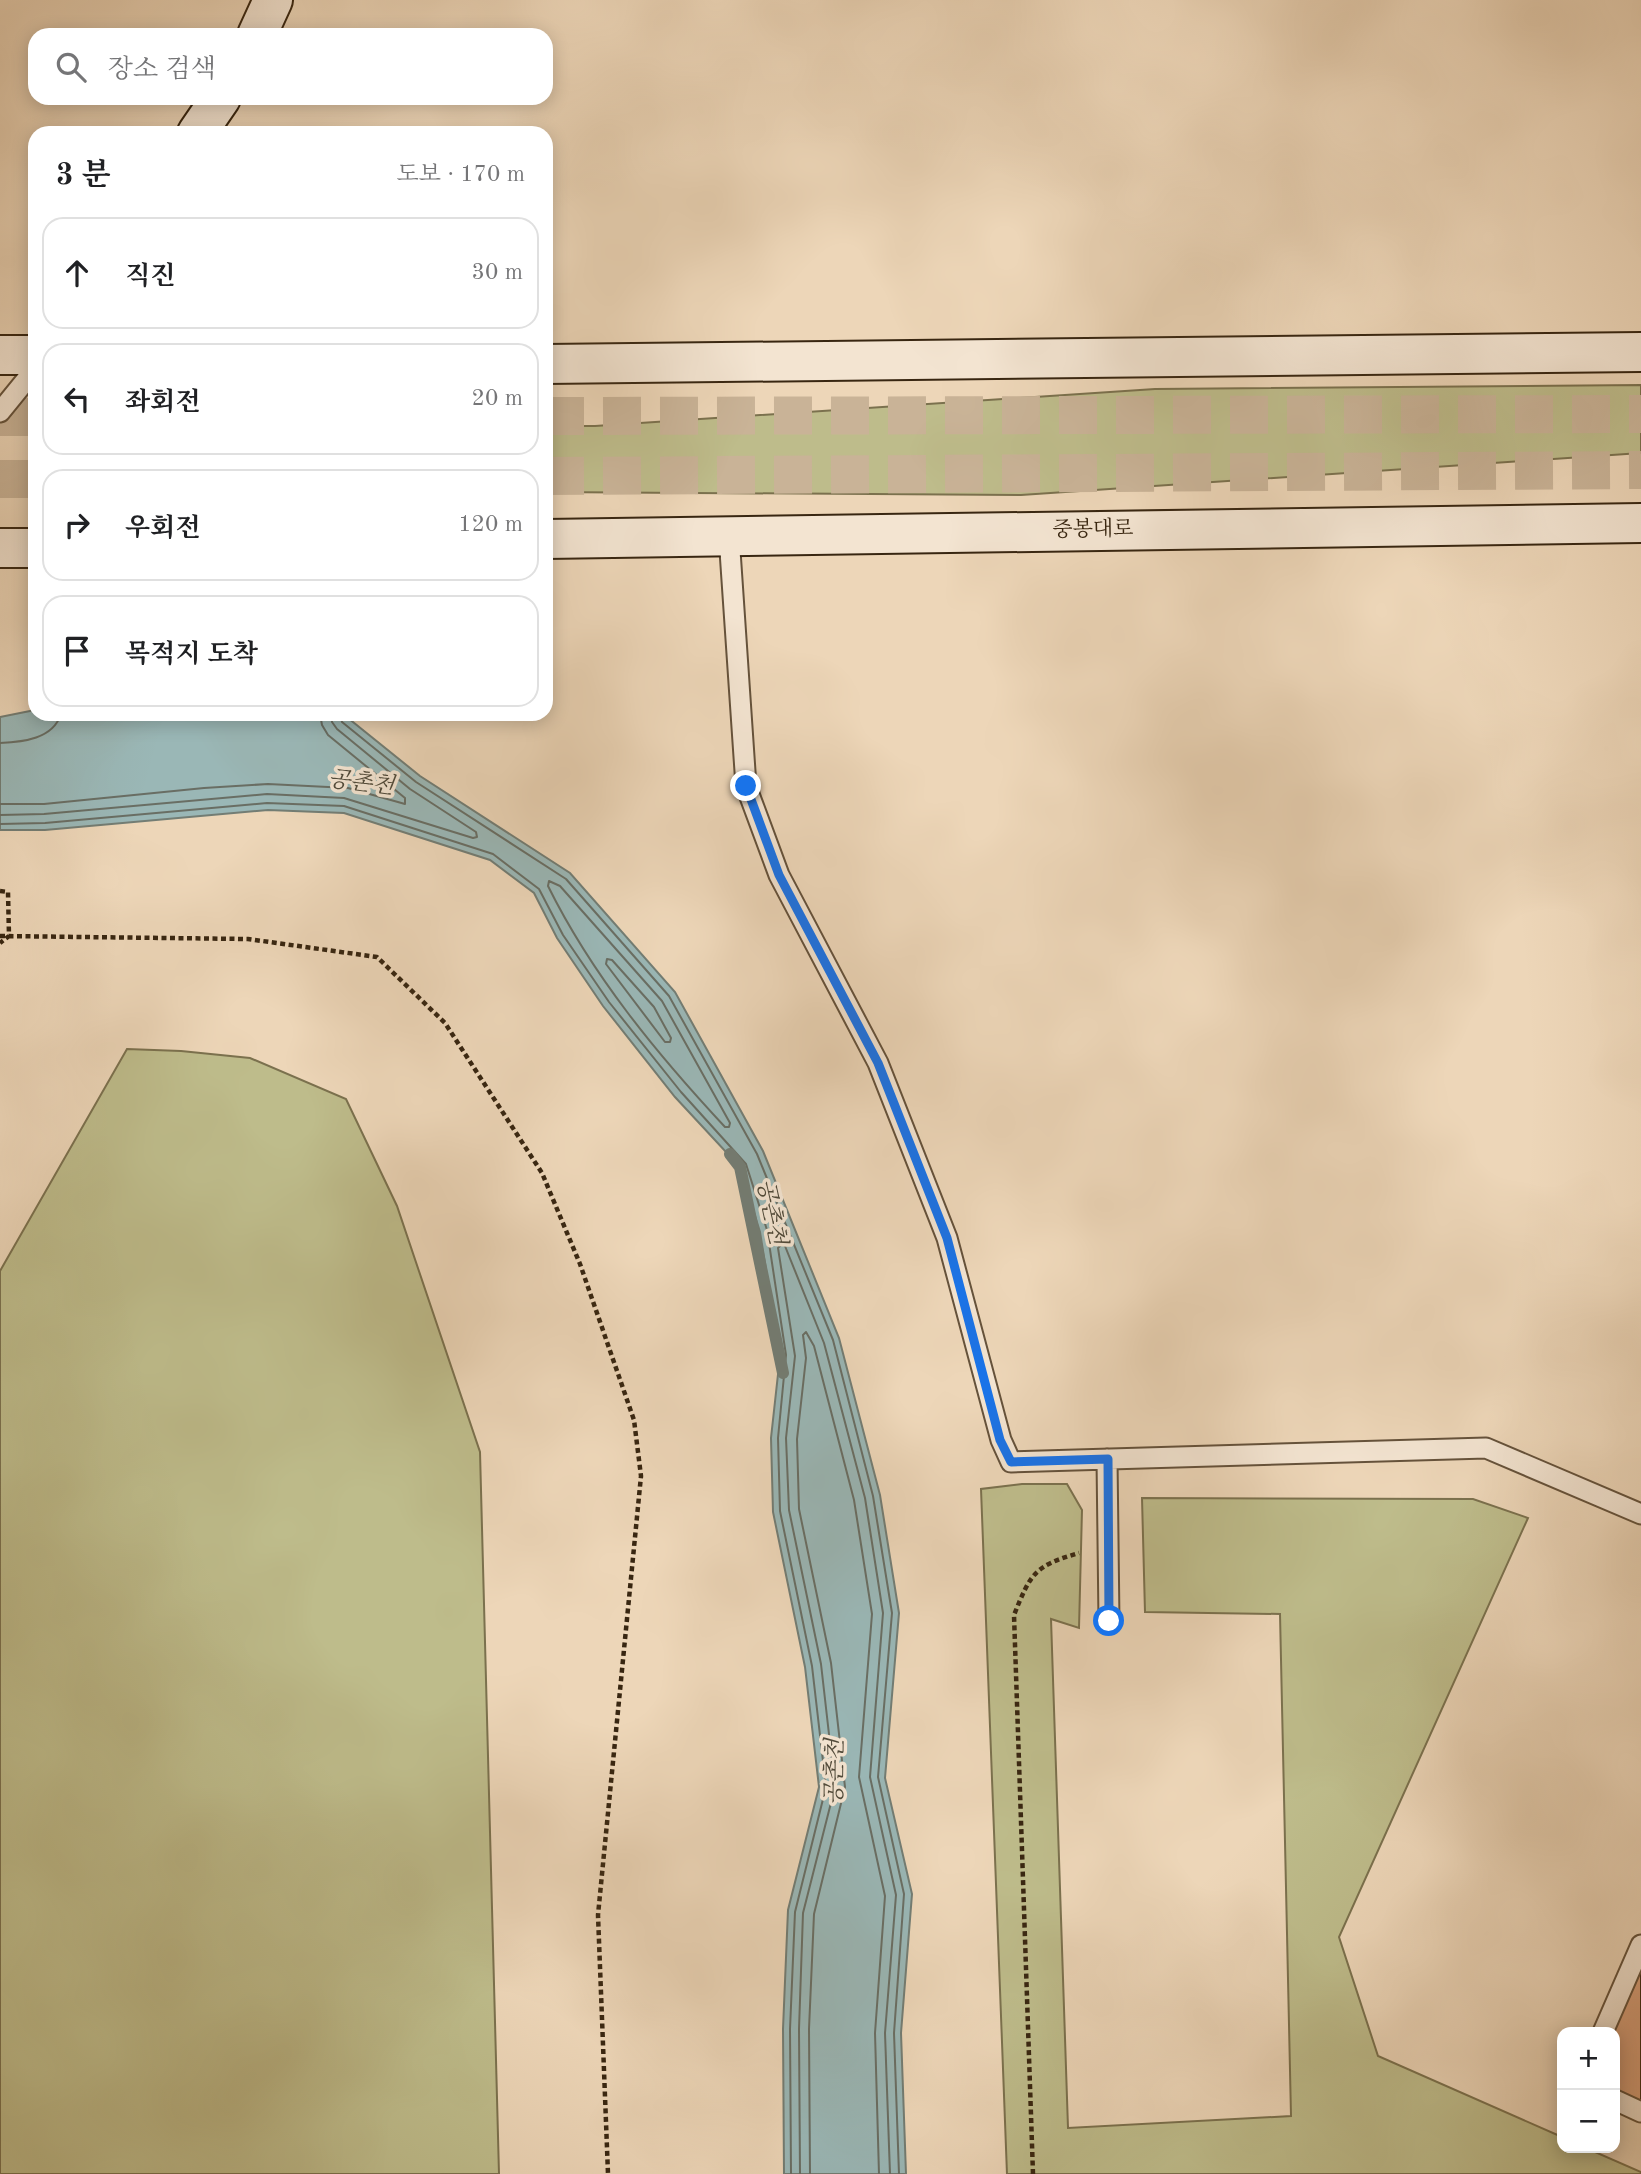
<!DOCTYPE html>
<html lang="ko">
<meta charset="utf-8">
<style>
body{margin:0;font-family:"Old Standard TT","Noto Serif KR",serif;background:#f2f2f2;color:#202124}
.controls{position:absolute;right:21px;bottom:21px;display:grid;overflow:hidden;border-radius:14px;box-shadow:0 4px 18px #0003}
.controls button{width:63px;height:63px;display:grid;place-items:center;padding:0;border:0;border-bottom:2px solid #e0e0e0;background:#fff;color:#202124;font:35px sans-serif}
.stop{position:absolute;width:21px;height:21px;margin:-16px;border:5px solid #1a73e8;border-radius:50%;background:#fff}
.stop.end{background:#1a73e8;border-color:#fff;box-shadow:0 2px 7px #0008}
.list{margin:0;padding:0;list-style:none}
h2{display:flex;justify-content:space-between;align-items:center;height:91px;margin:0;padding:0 28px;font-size:30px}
h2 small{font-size:23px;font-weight:400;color:#757577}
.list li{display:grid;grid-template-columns:46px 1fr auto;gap:21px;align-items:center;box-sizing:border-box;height:112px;margin:0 14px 14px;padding:0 14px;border:2px solid #e0e0e0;border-radius:21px}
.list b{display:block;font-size:26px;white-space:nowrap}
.list em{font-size:23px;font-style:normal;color:#757577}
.icon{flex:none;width:38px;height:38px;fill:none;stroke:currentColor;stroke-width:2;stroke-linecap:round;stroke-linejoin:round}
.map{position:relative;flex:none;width:1641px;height:2174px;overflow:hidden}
.search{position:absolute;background:#fff;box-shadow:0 4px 18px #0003;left:28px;top:28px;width:525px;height:77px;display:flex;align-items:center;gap:18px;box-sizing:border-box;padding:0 24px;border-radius:21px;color:#757577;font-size:26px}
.panel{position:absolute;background:#fff;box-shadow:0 4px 18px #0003;left:28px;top:126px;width:525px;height:595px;border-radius:21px}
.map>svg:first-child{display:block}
.green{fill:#bebc8b;stroke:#7b714e;stroke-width:2}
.water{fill:#9ab7b6;stroke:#737d74;stroke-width:2}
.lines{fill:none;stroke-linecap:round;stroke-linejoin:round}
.shore{stroke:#696e64;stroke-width:2}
.stream{stroke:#737d74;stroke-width:12}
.building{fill:#d9a07b;stroke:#382611;stroke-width:2}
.secondary-tunnel{stroke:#c9b397;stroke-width:38;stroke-dasharray:38 19;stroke-linecap:butt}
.lane-casing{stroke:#65523b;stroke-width:23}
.secondary-casing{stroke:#382611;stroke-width:42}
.path{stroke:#382611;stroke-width:4.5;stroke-dasharray:5 3.5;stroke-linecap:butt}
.lane{stroke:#f3e4d1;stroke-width:19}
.secondary{stroke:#f3e4d1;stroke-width:38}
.route{stroke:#1a73e8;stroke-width:9}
.labels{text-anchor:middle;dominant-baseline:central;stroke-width:7;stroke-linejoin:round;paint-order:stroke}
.street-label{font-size:21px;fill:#382611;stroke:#f3e4d1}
.water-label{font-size:23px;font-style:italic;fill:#504a3a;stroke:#f3e4d1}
</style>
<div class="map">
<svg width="1641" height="2174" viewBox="0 0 1641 2174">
<rect width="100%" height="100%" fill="#edd6b8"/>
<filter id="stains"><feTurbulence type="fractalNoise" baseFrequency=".00286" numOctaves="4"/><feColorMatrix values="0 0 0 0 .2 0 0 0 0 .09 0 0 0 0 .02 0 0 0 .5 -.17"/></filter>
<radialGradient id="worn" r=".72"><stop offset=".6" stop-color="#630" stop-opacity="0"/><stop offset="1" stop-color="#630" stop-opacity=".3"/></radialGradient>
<!-- green -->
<path class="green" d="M1641,385V453L1021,495L546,492V426H595L1155,389Z
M127,1049L181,1051L250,1058L346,1099L397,1206L480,1452L499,2174H0V1271Z
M1022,1484H1067L1082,1510L1079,1628L1051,1619L1068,2128L1291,2116L1280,1614L1145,1612L1142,1498L1473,1499L1528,1518L1339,1937L1378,2056L1562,2137V2148H1586L1641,2172V2174H1007L981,1489Z"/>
<!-- water -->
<path class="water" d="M35,710V714H343L420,776L570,873L675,992L763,1151L839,1338L880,1495L899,1613L885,1778L912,1894L901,2033L906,2174H784L783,2029L788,1910L819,1787L805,1667L773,1512L771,1438L780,1356L760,1232L740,1167L675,1097L603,1006L557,938L534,893L490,860L344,813L268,810L45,830H0V717Z"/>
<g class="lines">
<!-- shore -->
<path class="shore" d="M340,714L342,722L416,782L566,879L669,996L757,1154L833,1340L873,1496L892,1613L878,1777L904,1894L894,2033L899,2174
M0,743C23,742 53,739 61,714
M0,804H44L204,788L268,784L348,788L405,804V798L328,735L322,725L320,714
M0,815L44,814L267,794L344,798L473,838L477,837L476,832L410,789L337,729L332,722L331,714
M0,824L45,823L267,803L344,806L493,854L539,889L563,935L609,1002L681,1092L746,1164L767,1230L786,1355L778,1438L780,1511L812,1666L826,1787L795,1912L790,2029L791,2174
M549,881L560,886L662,1001L730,1123L729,1127H725C657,1054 592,975 548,886Z
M607,959L612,960L654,1007L671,1038L670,1042H665L606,964Z
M800,2174L799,2029L803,1913L835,1787L821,1664L789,1510L786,1438L795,1356L778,1248L782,1244L785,1246L824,1343L865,1498L883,1613L870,1777L896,1895L885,2033L890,2174
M810,2174L809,2029L814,1914L845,1787L831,1663L799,1509L797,1439L806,1358L803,1335L806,1332L814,1346L854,1500L872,1614L859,1777L885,1896L875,2033L879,2174"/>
<!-- stream -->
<path class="stream" d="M730,1154L740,1167L783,1373"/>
</g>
<!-- building -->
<path class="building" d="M1641,1967V2105L1615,2093V2032H1611Z"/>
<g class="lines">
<!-- secondary-tunnel -->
<path class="secondary-tunnel" d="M546,416L1641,414
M0,417H35
M546,476L1641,470
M0,479H35"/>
<defs>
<path id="lane" d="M0,412L35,369
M729,536L746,786L779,875L878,1063L947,1238L1001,1440L1011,1462L1486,1448L1641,1514
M1107,1459L1109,1621
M1603,2032L1641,1945
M1615,2100L1641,2112"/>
<path id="secondary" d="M257,35L273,0
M197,133L221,98
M0,355H35
M546,364L1641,352
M546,539L1641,523
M0,548H35"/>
</defs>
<!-- lane casing -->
<use href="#lane" class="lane-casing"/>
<!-- secondary casing -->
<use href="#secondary" class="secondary-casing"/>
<!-- path -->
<path class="path" d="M0,891L8,892L9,936L0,943
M0,936L248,939L377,957L445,1023L542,1173L580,1264L634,1420L641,1476L598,1915L608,2174
M1033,2174L1014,1615C1031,1573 1034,1566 1079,1553"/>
<!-- lane -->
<use href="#lane" class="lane"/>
<!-- secondary -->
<use href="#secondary" class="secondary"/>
</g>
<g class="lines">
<!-- route -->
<path class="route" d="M746,786L779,875L878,1063L947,1238L1000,1440L1011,1462L1108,1459L1109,1621"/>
</g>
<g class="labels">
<!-- street labels -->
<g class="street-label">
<text transform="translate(1093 530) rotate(-1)">중봉대로</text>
</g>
<!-- water labels -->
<g class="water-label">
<text transform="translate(361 783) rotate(7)">공촌천</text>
<text transform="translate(771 1212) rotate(78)">공촌천</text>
<text transform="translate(835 1772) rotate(-89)">공촌천</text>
</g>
</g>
<rect width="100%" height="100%" filter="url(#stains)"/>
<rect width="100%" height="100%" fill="url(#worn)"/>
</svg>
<div class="controls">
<button>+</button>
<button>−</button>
</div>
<div class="stop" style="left:1109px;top:1621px"></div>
<div class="stop end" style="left:746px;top:786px"></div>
<div class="search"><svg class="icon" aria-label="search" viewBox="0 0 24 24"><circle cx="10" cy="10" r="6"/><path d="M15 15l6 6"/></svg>장소 검색</div>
<section class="panel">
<h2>3 분<small>도보 · 170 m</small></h2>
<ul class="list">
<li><svg class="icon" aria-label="ahead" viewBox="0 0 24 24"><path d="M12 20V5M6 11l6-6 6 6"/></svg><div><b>직진</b></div><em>30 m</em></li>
<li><svg class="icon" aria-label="left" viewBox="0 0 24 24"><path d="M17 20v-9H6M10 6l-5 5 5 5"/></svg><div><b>좌회전</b></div><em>20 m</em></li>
<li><svg class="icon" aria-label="right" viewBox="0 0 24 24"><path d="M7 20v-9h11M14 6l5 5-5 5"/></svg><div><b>우회전</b></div><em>120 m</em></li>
<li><svg class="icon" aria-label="arrive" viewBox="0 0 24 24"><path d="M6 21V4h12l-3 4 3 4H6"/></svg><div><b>목적지 도착</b></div></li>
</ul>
</section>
</div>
